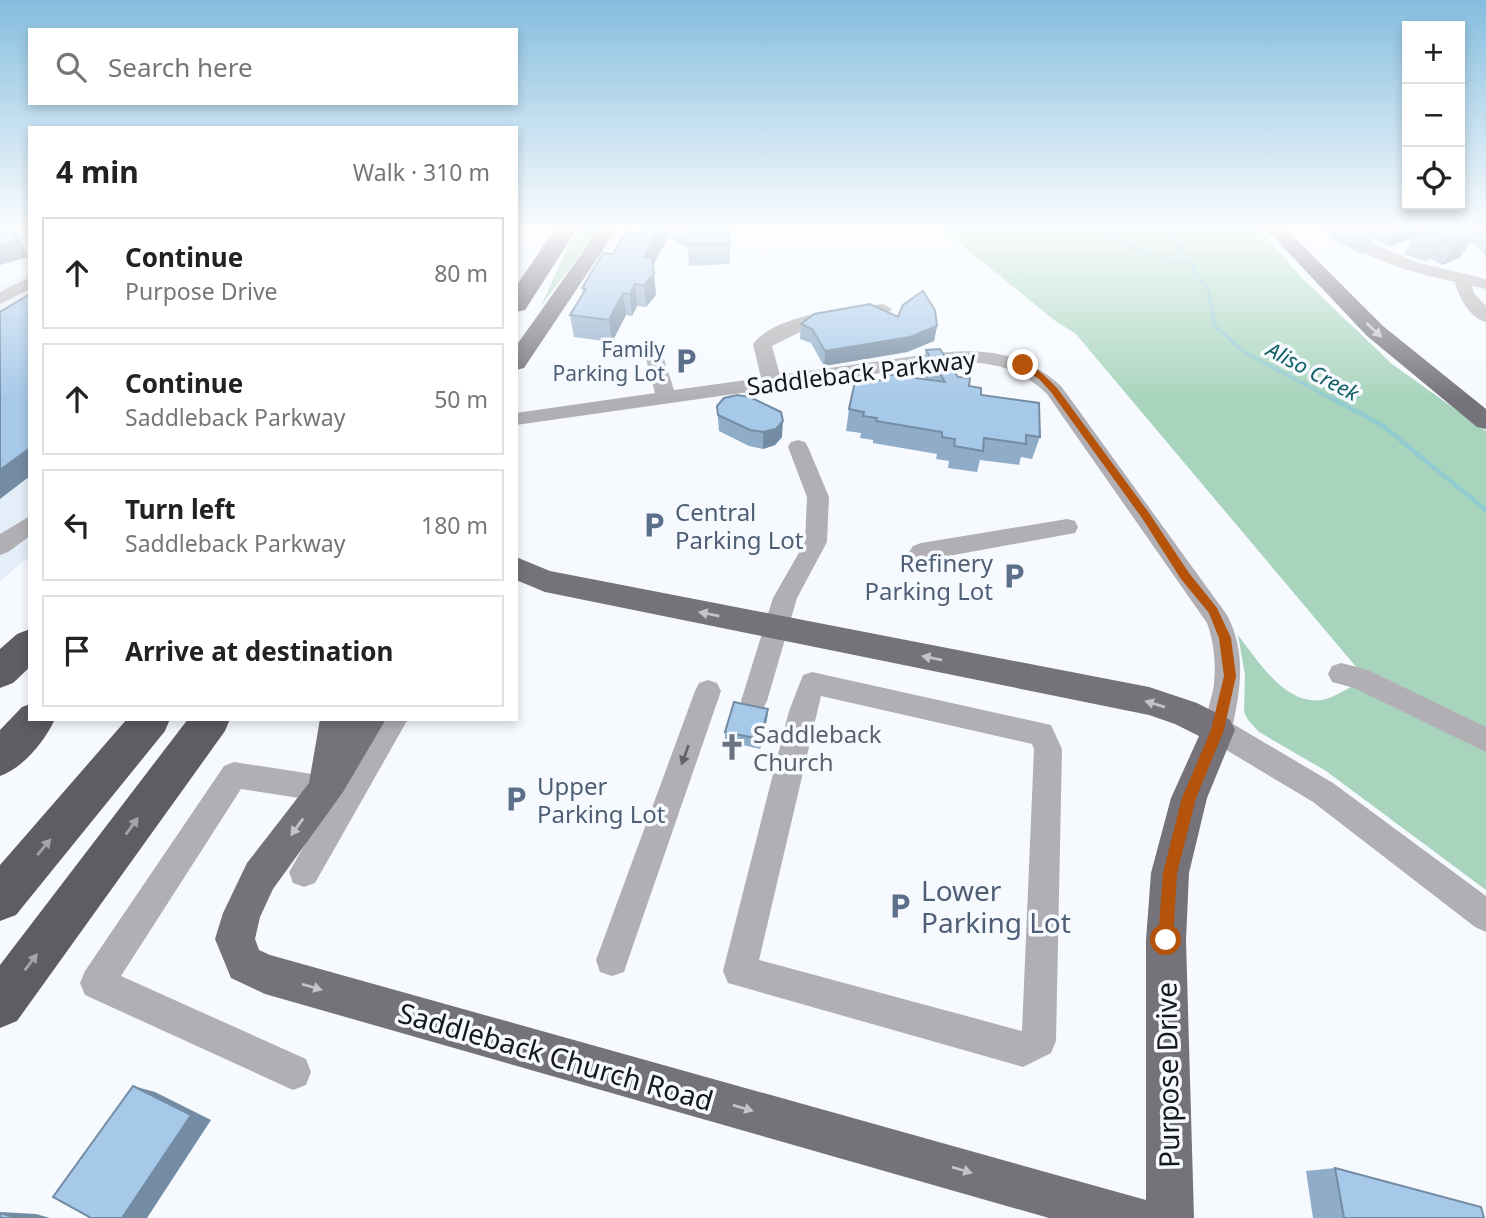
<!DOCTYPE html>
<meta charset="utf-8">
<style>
body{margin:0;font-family:"Noto Sans",sans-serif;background:#f6f6f6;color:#222}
.controls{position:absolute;right:21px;top:21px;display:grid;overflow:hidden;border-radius:0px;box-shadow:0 4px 10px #0003}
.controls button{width:63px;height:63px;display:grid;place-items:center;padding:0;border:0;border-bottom:2px solid #e0e0e0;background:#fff;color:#222;font:35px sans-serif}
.stop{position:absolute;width:21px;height:21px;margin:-16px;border:5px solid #b45309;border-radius:50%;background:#fff}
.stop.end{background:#b45309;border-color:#fff;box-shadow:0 2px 7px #0008}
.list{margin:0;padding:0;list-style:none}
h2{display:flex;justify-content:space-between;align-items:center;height:91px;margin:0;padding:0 28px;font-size:30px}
h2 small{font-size:23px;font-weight:400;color:#767676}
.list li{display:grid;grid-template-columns:46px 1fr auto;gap:21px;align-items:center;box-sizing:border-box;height:112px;margin:0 14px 14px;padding:0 14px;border:2px solid #e0e0e0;border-radius:0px}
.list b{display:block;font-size:26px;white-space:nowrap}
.list p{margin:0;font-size:23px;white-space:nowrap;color:#767676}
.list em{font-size:23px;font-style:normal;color:#767676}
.icon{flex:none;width:38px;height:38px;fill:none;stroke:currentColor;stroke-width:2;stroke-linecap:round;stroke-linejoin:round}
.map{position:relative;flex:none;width:1486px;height:1218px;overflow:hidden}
.search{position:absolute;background:#fff;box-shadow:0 4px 10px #0003;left:28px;top:28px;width:490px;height:77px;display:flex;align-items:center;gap:18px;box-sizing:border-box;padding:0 24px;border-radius:0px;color:#767676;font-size:26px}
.panel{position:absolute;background:#fff;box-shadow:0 4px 10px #0003;left:28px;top:126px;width:490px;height:595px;border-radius:0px}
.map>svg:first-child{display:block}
.built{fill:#e4eef8}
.green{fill:#a8d4bd}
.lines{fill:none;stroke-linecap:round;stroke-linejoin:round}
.stream-far1{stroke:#92cbd0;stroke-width:3.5}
.stream{stroke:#92cbd0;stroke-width:4.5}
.minor{fill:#b1afb3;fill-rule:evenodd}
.major{fill:#757279;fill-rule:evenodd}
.highway{fill:#605c64;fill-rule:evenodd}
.wall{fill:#8facc8}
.shaded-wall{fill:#748ca3}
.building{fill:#a6c8e9;stroke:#748ca3;stroke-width:2}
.oneway{fill:#c2c4c9}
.oneway2{fill:#646467}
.oneway3{fill:#a4a3aa}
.route{fill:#b45309}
.labels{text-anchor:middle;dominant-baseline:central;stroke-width:7;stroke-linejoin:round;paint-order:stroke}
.far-service-label{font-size:21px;fill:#4e5e75;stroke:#f6faff;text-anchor:end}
.far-water-label{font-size:21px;font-style:italic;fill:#116166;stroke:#f6faff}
.street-label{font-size:24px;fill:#16181b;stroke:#f6faff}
.service-label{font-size:24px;fill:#4e5e75;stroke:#f6faff;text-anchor:start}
.worship-label{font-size:24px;fill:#5b616d;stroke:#f6faff;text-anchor:start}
.near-service-label{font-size:28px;fill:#4e5e75;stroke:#f6faff;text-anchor:start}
.near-street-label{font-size:28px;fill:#16181b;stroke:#f6faff}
</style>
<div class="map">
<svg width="1486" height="1218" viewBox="0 0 1486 1218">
<rect width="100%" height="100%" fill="#f6faff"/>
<!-- built -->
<path class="built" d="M30,274V556L0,581V285Z"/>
<!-- green -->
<path class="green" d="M581,229H599L541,306L569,244Z
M942,229H1259L1300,276L1392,364L1486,431V890L1326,771L1259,732L1248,720L1244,712L1245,675L1238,635C1257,659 1284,705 1321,700C1332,699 1346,689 1357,684V668L1075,333L1058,323Z"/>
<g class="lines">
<!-- stream-far1 -->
<path class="stream-far1" d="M1097,229L1153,256L1194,266
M1166,229L1208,289L1215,326L1244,352L1334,400"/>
<!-- stream -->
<path class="stream" d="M1331,398L1382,425L1486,510"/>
<!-- minor -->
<path class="minor" d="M1333,229H1351L1379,246L1416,262L1486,279V289L1472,286L1474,293L1486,306V322C1471,319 1458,297 1455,282C1418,274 1358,259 1333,229Z
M30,277V289L0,304V292Z
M883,304L892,309L889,313L812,326L772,346L780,375C815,370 851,365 887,360C951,351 1008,338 1061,386L1227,615C1246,651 1241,687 1233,724L1333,783L1486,896V932L1475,927L1313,802L1208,739C1201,723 1212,701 1214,684C1216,663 1214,642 1207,623L1047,394C1021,369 994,362 958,362L516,425V413L655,393L646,359L655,353L664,359L674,390L761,378L753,344C777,313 847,309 883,304Z
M798,440L805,442L808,447L829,497L827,542L797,598L767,701L763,709L754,712L745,709L741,701L773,598L805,542L807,497L788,447L791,442Z
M30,516V536L8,552L0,555V534Z
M1067,519L1075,521L1078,527L1075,533L921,561L913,558L909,552L913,546L921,543Z
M1341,663L1368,670L1486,727V752L1354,688L1332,682L1328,674L1332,666Z
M812,672L1051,725L1062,749L1056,1041L1051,1053L1023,1067L728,983L723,971L789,711L803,675ZM821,696L1032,744L1034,749L1022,1031L759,960Z
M708,680L717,683L721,691L628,960L624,972L612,976L600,972L596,960L695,691L699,683Z
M380,719H408L315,883L304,887L293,883L289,872L331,800L325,802L241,789L121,976L306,1059L311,1072L306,1085L293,1090L85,995L80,983L85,971L224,766L234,762L325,776L335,780L339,787Z"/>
<!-- major -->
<path class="major" d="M599,229H617L524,368L516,370V346Z
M1266,229H1286L1383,326L1486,409V429L1477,427L1367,336Z
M516,557L550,571L1149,687L1197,703L1230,720L1235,730L1207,798L1189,873L1186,940L1194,1218H1049L265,994L231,978L215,939L223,913L247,863L309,783L320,719H386L343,792L273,889L260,917L255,939L259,950L270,955L1146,1200V940L1151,873L1171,798L1199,736L1175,724L1149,715L545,592L516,580Z"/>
<!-- highway -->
<path class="highway" d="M555,229H577L525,310L516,312V286Z
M30,629V667L13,683L0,688V649L17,634Z
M30,704V719H55C45,741 23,768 0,776V730L22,707Z
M127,719H170L165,731L16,915L0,921V865Z
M188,719H230L225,731L17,1021L0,1028V965Z"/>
</g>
<!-- wall -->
<path class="wall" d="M641,229H729L730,264L689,266L688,248L668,237L653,266L656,295L646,307L637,306L632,316L626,315L612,342L574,337L570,315L583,295L582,288L613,254L641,233Z
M1323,229H1486V255L1471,241L1459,258L1442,265L1429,258L1426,262L1404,254L1414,238L1388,247L1374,239L1364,255L1334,240Z
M898,317L937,326L934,341L907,352L824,366L811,343L800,339L801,324Z
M926,350L981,395L1040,437L1032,459L1021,457L1019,465L980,460L977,472L948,468L949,461L936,459L937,454L873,443V440L860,438L861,433L846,431L849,409L885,381L926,379L922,372Z
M717,406L782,437L775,445L763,449L749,446L719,431Z
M768,709L767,719L760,749L725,741V732Z
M1335,1168L1484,1218H1313L1306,1171Z"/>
<!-- shaded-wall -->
<path class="shaded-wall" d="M11,229H16L28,257L0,265V246Z
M659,229H667L668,237L646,278L644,257Z
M1400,229H1427H1420L1414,238L1388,247Z
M1447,233L1429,258L1426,262L1443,237Z
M1477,233L1459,258L1442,265L1460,240Z
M654,274L656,295L646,307L644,285Z
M635,284L637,306L632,316L630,294Z
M623,293L626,315L612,342L609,320Z
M937,326L934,341L907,352L824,366L825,351Z
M783,421L782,437L775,445L763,449V432Z
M30,448V476L0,499V470Z
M768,709L767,719L760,749V739Z
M133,1086L155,1092L211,1120L147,1218H122Z
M0,1212L36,1214L50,1218H15Z"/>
<!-- building -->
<path class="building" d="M0,229H11L16,241L0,246Z
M641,229H659L644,257L652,258L654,274L644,285L635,284L630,294L623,293L609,320L570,315L586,289L582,288L603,253L613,254L626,232L641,233Z
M687,229H729L730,243L688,244Z
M1420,229H1470L1477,233L1460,240L1447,233L1443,237Z
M923,291L935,310L937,326L910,337L825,351L812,329L801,324L814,314L870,304L898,317L903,305Z
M30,294V448L0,470V312Z
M940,349L958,377L970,378L969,386L981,388V395L1039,403L1040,437L1026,435V444L984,438L983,451L954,446L955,439L942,437V432L876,421L877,418L863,416L864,412L849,409L856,377L885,381L886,374L945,382L926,350Z
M737,395L750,397L781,412L783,421L776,429L763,432L750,430L718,415L717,406L724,398Z
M734,702L768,709L760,739L725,732Z
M133,1086L191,1115L122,1218H91L53,1197Z
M1335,1168L1481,1207L1484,1218H1344Z
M0,1213L14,1217L15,1218H0Z"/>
<!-- one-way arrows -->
<defs><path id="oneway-solid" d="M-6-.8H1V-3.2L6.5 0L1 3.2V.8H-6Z" transform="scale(1.75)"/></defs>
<g class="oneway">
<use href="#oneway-solid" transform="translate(1374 330) rotate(43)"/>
<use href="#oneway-solid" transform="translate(709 614) rotate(-169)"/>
<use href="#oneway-solid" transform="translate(932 658) rotate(-169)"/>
<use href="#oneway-solid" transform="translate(1155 704) rotate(-163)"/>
<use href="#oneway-solid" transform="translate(297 827) rotate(126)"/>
<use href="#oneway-solid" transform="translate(312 987) rotate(16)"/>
<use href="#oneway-solid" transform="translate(743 1108) rotate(16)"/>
<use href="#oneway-solid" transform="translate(962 1170) rotate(16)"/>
</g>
<use class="oneway2" href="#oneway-solid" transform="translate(685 755) rotate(110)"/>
<g class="oneway3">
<use href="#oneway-solid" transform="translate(132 826) rotate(-54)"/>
<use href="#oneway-solid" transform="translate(44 847) rotate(-50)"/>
<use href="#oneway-solid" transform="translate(31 962) rotate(-53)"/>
</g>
<!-- sky -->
<linearGradient id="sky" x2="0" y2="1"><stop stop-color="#85bdde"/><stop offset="0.57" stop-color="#fbfdff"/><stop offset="1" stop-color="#fbfdff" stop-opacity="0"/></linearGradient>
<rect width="1486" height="400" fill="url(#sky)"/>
<!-- route -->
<path class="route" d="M1020,363C1035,364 1047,378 1057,388L1149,513L1189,573L1217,608L1231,638L1236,676L1224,730L1196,798L1177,873L1173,940L1171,945L1166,947L1161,945L1158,940L1163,873L1182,798L1211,730L1224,676L1219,638L1209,613L1181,579L1142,518L1051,392L1039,379L1020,367Z"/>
<!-- icons -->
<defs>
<symbol id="parking-bare" viewBox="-9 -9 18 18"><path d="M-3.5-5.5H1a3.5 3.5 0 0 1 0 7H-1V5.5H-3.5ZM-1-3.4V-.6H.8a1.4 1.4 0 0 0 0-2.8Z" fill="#5c6f8a" stroke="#f6faff" stroke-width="2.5" paint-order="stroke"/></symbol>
<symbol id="church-bare" viewBox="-9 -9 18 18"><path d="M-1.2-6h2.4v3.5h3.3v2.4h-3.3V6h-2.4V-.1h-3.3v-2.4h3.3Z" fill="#6b7280" stroke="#f6faff" stroke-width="2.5" paint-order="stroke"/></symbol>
</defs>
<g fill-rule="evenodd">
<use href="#parking-bare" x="667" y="342" width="38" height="38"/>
<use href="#parking-bare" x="635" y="506" width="38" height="38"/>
<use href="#parking-bare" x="995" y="557" width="38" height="38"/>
<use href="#church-bare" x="713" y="728" width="38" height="38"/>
<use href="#parking-bare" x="497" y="780" width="38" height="38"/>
<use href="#parking-bare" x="881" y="887" width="38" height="38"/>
</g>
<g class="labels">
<!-- far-service labels -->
<g class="far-service-label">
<text x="665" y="349">Family<tspan x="665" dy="24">Parking Lot</tspan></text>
</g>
<!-- far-water labels -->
<g class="far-water-label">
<text transform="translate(1313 371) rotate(28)">Aliso Creek</text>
</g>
<!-- street labels -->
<g class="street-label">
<text transform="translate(861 372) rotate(-7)">Saddleback Parkway</text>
</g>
<!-- service labels -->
<g class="service-label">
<text x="675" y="511">Central<tspan x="675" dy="28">Parking Lot</tspan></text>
<text x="993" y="562" text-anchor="end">Refinery<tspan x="993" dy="28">Parking Lot</tspan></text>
<text x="537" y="785">Upper<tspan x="537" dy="28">Parking Lot</tspan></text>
</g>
<!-- worship labels -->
<g class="worship-label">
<text x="753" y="733">Saddleback<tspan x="753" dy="28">Church</tspan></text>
</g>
<!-- near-service labels -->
<g class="near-service-label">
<text x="921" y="890">Lower<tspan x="921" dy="32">Parking Lot</tspan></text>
</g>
<!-- near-street labels -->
<g class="near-street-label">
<text transform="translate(556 1056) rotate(16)">Saddleback Church Road</text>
<text transform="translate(1167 1075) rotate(-91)">Purpose Drive</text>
</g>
</g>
</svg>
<div class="controls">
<button>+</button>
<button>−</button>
<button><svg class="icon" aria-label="locate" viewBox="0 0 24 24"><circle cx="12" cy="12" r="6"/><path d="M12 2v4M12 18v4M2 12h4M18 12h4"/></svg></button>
</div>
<div class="stop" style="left:1166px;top:940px"></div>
<div class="stop end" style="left:1023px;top:365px"></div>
<div class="search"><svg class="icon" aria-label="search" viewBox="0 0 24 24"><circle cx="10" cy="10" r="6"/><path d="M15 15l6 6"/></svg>Search here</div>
<section class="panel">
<h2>4 min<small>Walk · 310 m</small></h2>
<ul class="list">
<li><svg class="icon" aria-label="ahead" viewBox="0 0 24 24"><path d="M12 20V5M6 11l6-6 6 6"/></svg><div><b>Continue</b><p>Purpose Drive</p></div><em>80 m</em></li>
<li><svg class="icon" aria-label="ahead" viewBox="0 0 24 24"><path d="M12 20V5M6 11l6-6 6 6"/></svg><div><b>Continue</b><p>Saddleback Parkway</p></div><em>50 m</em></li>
<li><svg class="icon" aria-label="left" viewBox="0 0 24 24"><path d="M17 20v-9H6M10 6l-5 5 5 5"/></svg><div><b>Turn left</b><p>Saddleback Parkway</p></div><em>180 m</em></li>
<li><svg class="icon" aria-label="arrive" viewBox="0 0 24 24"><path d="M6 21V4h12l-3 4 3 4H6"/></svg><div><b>Arrive at destination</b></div></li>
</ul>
</section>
</div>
